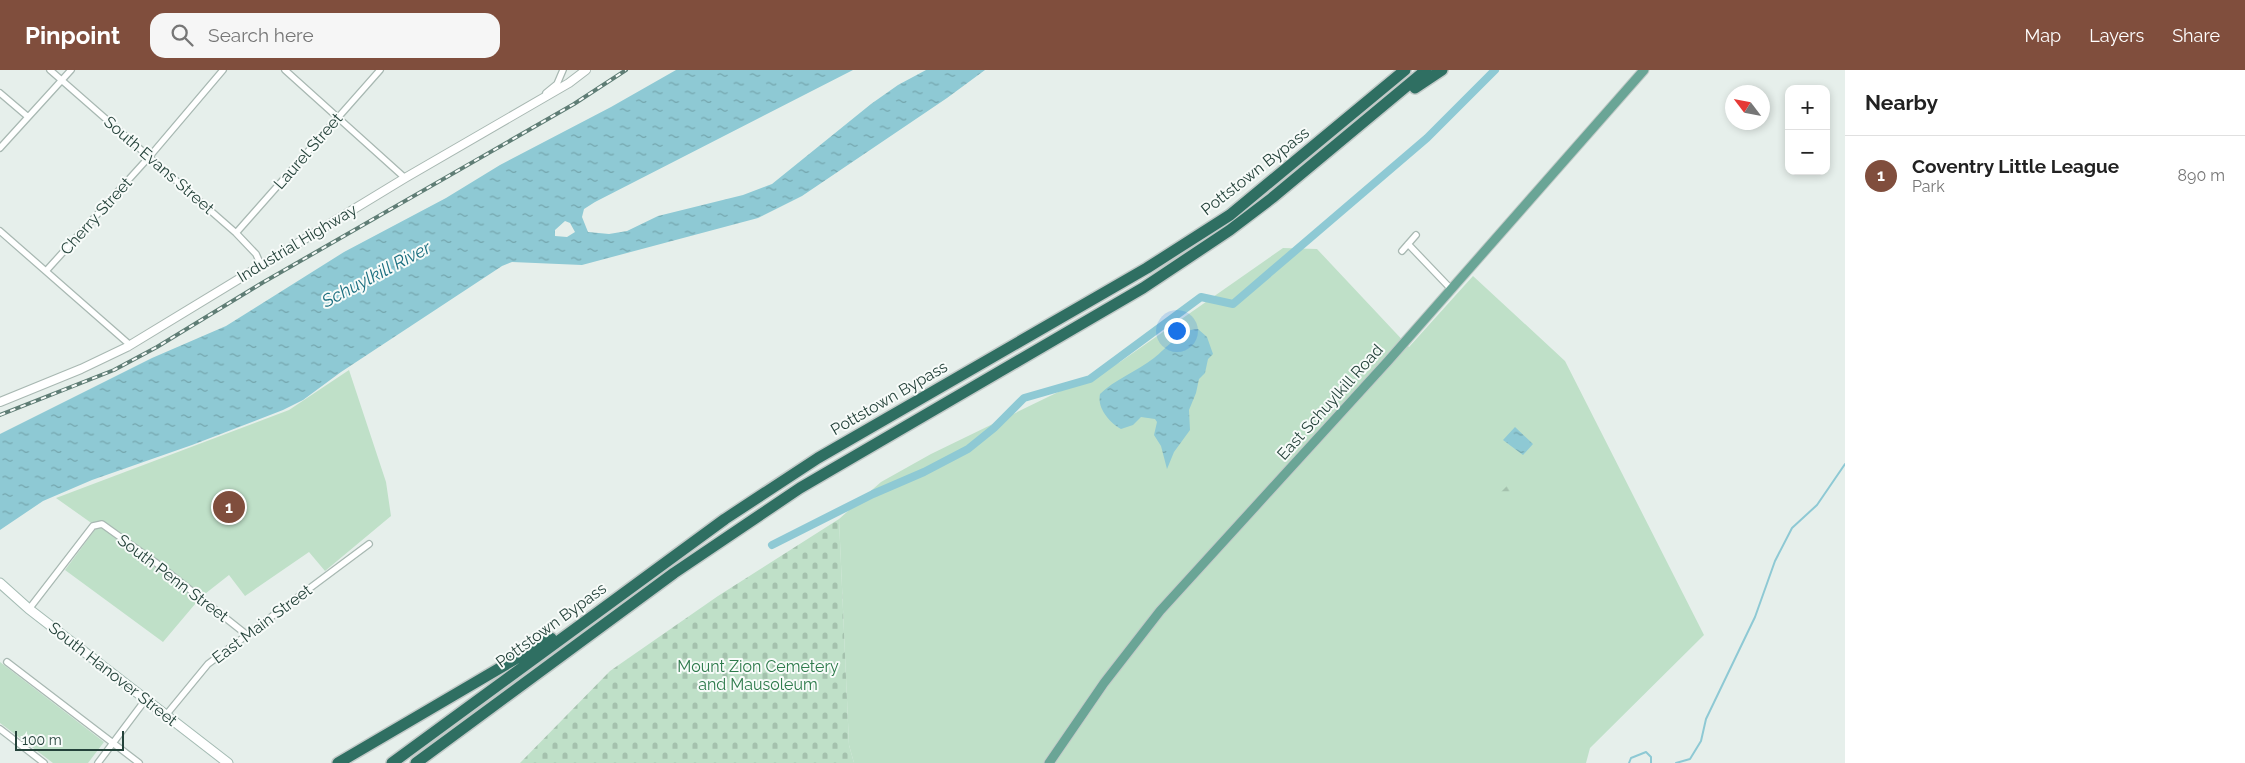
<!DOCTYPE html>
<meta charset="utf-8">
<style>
body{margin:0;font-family:Raleway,sans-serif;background:#f6f6f6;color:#222}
.controls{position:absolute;right:15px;top:15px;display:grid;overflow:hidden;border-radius:10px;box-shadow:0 2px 8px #0003}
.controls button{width:45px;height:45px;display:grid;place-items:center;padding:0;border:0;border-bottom:1px solid #e0e0e0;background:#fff;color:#222;font:25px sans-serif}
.compass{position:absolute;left:1725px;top:15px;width:45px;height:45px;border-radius:50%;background:#fff;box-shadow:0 2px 8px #0003;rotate:302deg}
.scale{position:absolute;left:15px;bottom:12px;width:109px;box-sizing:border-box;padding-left:5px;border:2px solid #24423a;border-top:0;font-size:14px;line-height:18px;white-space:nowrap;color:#24423a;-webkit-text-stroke:4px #f7fbf9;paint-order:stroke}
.you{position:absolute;left:1176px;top:260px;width:18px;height:18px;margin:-12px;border:4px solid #fff;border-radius:50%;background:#1a73e8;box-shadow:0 0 0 8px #1a73e833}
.badge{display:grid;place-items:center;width:32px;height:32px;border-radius:50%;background:#804e3d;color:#fff;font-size:16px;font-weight:700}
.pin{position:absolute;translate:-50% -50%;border:2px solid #fff;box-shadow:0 1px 5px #0006}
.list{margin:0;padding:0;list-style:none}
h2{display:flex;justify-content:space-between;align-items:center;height:65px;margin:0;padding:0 20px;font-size:21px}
h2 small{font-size:16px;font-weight:400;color:#767676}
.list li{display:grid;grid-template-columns:32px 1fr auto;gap:15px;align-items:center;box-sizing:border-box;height:80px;padding:0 20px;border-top:1px solid #e0e0e0}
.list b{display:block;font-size:19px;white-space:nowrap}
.list p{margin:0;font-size:16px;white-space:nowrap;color:#767676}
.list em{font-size:16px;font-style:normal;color:#767676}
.icon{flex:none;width:28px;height:28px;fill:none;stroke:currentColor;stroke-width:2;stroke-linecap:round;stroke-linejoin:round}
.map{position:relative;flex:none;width:1845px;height:693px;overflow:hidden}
header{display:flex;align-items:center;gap:30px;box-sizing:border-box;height:70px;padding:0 25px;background:#804e3d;color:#fff}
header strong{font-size:24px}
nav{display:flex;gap:28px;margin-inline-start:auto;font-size:18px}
.search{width:350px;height:45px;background:#f6f6f6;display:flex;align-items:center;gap:12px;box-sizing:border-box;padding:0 18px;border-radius:15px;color:#767676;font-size:19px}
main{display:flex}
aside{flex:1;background:#fff}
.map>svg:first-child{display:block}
.green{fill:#bfe0c8}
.forest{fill:url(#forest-firs)}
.cemetery{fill:url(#cemetery-stones)}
.water{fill:url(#water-ripples);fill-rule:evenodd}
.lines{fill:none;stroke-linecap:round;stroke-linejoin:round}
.stream{stroke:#8ec9d4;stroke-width:2}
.canal{stroke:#8ec9d4;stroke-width:8}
.minor-casing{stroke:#a8b8b2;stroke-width:8}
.tertiary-casing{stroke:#a8b8b2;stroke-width:10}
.secondary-casing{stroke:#a4bbb3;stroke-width:11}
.primary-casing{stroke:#c2cac8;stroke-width:11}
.motorway-casing{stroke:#c2cac8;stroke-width:14}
.minor{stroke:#fff;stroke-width:5.5}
.tertiary{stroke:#fff;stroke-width:8}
.secondary{stroke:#fff;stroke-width:9}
.primary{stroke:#6aa596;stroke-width:9}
.motorway{stroke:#2f6f62;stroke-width:11}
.rail-casing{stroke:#5f7d75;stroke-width:4}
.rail{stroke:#f7fbf9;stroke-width:2;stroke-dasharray:5.5;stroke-linecap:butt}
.labels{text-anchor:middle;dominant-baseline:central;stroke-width:4;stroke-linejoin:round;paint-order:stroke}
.street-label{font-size:16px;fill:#24423a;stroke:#f7fbf9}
.park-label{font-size:16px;fill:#2d7a4b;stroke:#f7fbf9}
.water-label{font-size:18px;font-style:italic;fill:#1c6f80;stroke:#f7fbf9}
</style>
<header>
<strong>Pinpoint</strong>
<div class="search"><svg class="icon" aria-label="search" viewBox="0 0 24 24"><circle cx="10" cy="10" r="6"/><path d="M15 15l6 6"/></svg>Search here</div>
<nav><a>Map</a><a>Layers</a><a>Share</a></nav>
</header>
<main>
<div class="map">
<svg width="1845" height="693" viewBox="0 0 1845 693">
<defs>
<pattern id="forest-firs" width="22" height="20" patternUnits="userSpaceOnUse" patternTransform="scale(1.25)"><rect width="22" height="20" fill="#bfe0c8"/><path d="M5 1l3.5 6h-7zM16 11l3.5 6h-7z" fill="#a4c1ad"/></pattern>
<pattern id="cemetery-stones" width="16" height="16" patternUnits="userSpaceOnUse" patternTransform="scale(1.25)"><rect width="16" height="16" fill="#bfe0c8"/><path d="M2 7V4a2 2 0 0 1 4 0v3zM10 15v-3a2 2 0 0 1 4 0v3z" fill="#a4c1ad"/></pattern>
<pattern id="water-ripples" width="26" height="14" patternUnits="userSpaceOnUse" patternTransform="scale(1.25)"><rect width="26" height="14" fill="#8ec9d4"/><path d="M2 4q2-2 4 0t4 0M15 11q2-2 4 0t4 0" fill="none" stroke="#74a5ad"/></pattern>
</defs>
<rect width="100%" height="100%" fill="#e6efeb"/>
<!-- green -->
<path class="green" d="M1283,178L1317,179L1409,277L1473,206L1565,291L1704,565L1590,678L1586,693H854L849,675L839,449L881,412L931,384L1120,292Z
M349,300L386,412L391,446L325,501L309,482L245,526L229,505L201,527L163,572L65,500L97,457L56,428L289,340Z
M0,592L104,672L88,693H53L0,653Z"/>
<!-- forest -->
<path class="forest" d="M1507,416L1516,427L1508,433L1499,424Z"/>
<!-- cemetery -->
<path class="cemetery" d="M839,449L849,675L854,693H520L610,601L718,526Z"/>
<!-- water -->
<path class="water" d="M676,0H853L595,132L584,139L582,147L588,162L609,164L627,161L658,146L743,125L772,114L871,34L898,15L926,0H985L947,28L802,126L758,148L582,195L512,192L502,196L341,302L303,330L283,340L192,375L92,410L43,431L0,460V364L152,288L226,256L344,182L446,128L500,95L611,37ZM565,151L570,153L575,162L567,167L555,166V160Z
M1198,259L1207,267L1213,284L1208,289L1205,303L1199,309L1196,323L1189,340L1190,360L1174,382L1167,399L1161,376L1154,365L1157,352L1155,349L1141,347L1133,355L1121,359C1109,352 1097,338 1100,324C1114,310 1137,301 1154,288C1167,278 1181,259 1198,259Z
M1515,357L1533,374L1523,385L1503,370Z"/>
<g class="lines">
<!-- stream -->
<path class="stream" d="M1629,693L1631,688L1646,682L1651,687V693
M1676,693L1690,689L1701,671L1706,649L1755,547L1775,491L1792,458L1817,435L1845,394"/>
<!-- canal -->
<path class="canal" d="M772,475L873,424L924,402L968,379L994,358L1024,328L1090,309L1201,227L1233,234L1427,68L1495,0"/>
<defs>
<path id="minor" d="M50,0L236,163L256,184L261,195
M285,0L405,108
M0,23L27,46
M546,23L557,14L563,0
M0,78L71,0
M0,161L130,275
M236,163L380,0
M1408,174L1451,219
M1402,181L1416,165
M46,201L150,86L223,0
M29,539L93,456L102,454L155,492L247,565
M7,592L139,693
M166,645L208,594L369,474
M0,659L44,693
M98,693L146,629"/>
<path id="tertiary" d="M0,332L81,299L127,277L405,108L569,13L586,0"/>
<path id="secondary" d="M0,513L29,539L228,693"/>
<path id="primary" d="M1049,693L1104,613L1160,541L1388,291L1644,0"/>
<path id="motorway" d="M1415,18L1442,0
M338,693L551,568
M392,693L725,449L818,388L1147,198L1230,145L1405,0
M416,693L674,503L800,418L1143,218L1230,160L1272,128L1426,0"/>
</defs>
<!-- minor casing -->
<use href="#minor" class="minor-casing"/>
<!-- tertiary casing -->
<use href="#tertiary" class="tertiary-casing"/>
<!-- secondary casing -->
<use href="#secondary" class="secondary-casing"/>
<!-- primary casing -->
<use href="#primary" class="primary-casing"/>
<!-- motorway casing -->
<use href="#motorway" class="motorway-casing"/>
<!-- minor -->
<use href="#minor" class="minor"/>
<!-- tertiary -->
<use href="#tertiary" class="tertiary"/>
<!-- secondary -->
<use href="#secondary" class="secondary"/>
<!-- primary -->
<use href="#primary" class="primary"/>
<!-- motorway -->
<use href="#motorway" class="motorway"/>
<defs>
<path id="rail" d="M0,345L114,300L157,277L262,213L574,34L626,0"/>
</defs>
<!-- rail casing -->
<use href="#rail" class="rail-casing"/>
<!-- rail -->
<use href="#rail" class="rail"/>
</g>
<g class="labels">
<!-- street labels -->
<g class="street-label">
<text transform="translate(308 81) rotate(-49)">Laurel Street</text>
<text transform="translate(159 95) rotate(41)">South Evans Street</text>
<text transform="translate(1255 101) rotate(-38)">Pottstown Bypass</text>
<text transform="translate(96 146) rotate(-48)">Cherry Street</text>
<text transform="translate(297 173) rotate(-31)">Industrial Highway</text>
<text transform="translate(889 328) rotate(-30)">Pottstown Bypass</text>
<text transform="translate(1330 332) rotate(-48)">East Schuylkill Road</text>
<text transform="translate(173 508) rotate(37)">South Penn Street</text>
<text transform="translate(262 554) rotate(-37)">East Main Street</text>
<text transform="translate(551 555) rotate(-36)">Pottstown Bypass</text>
<text transform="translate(113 604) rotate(38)">South Hanover Street</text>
</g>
<!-- park labels -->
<g class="park-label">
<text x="758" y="596">Mount Zion Cemetery<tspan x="758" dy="18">and Mausoleum</tspan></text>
</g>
<!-- water labels -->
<g class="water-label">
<text transform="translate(376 204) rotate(-28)">Schuylkill River</text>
</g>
</g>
</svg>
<div class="controls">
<button>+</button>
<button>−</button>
</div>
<svg class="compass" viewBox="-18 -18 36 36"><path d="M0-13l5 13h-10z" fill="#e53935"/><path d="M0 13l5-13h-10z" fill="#767676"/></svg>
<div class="scale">100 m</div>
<div class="you"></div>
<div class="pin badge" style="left:229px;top:437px">1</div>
</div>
<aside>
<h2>Nearby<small></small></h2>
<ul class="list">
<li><span class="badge">1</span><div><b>Coventry Little League</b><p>Park</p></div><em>890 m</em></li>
</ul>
</aside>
</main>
